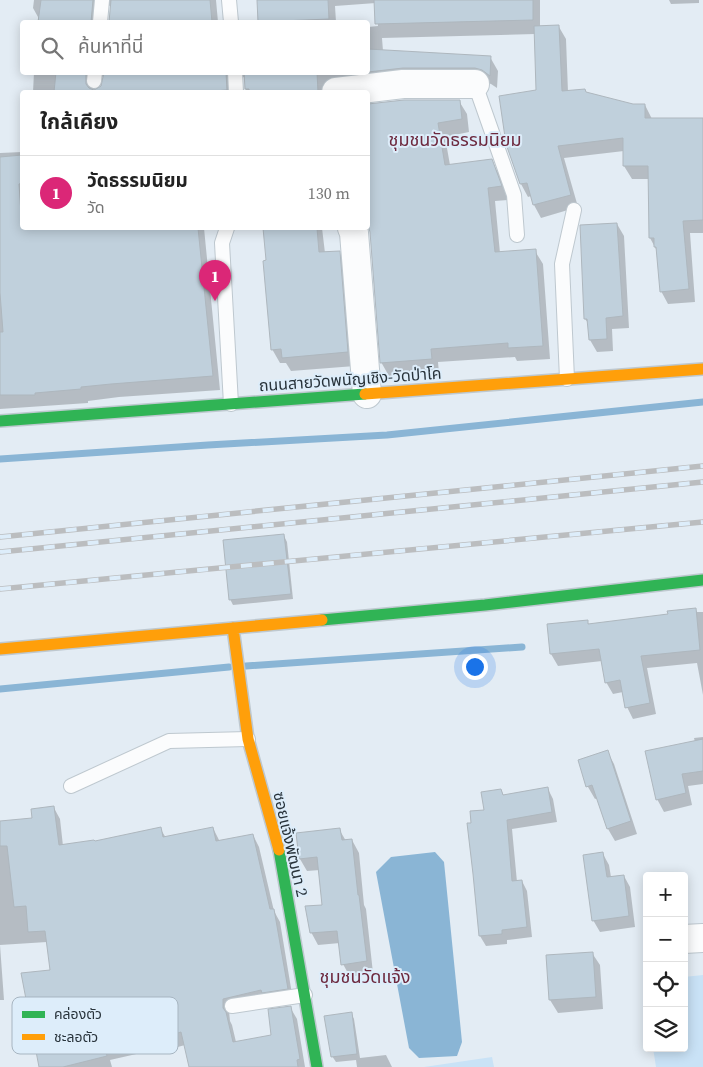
<!DOCTYPE html>
<html lang="th">
<meta charset="utf-8">
<style>
body{margin:0;font-family:"Source Serif 4","Noto Sans Thai",serif;background:#f6f6f6;color:#222}
.controls{position:absolute;right:15px;bottom:15px;display:grid;overflow:hidden;border-radius:5px;box-shadow:0 2px 12px #0003}
.controls button{width:45px;height:45px;display:grid;place-items:center;padding:0;border:0;border-bottom:1px solid #e0e0e0;background:#fff;color:#222;font:25px sans-serif}
.you{position:absolute;left:474px;top:666px;width:18px;height:18px;margin:-12px;border:4px solid #fff;border-radius:50%;background:#1a73e8;box-shadow:0 0 0 8px #1a73e833}
.badge{display:grid;place-items:center;width:32px;height:32px;border-radius:50%;background:#db2777;color:#fff;font-size:16px;font-weight:700}
.pin{position:absolute;translate:-50% -41px;filter:drop-shadow(0 1px 2px #0008)}
.pin::after{content:'';position:absolute;top:26px;width:18px;height:15px;background:inherit;clip-path:polygon(0 0,100% 0,50% 100%)}
.list{margin:0;padding:0;list-style:none}
h2{display:flex;justify-content:space-between;align-items:center;height:65px;margin:0;padding:0 20px;font-size:21px}
h2 small{font-size:16px;font-weight:400;color:#767676}
.list li{display:grid;grid-template-columns:32px 1fr auto;gap:15px;align-items:center;box-sizing:border-box;height:75px;padding:0 20px;border-top:1px solid #e0e0e0}
.list b{display:block;font-size:19px;white-space:nowrap}
.list p{margin:0;font-size:16px;white-space:nowrap;color:#767676}
.list em{font-size:16px;font-style:normal;color:#767676}
.icon{flex:none;width:28px;height:28px;fill:none;stroke:currentColor;stroke-width:2;stroke-linecap:round;stroke-linejoin:round}
.map{position:relative;flex:none;width:703px;height:1067px;overflow:hidden}
.search{position:absolute;background:#fff;box-shadow:0 2px 12px #0003;left:20px;top:20px;width:350px;height:55px;display:flex;align-items:center;gap:12px;box-sizing:border-box;padding:0 18px;border-radius:5px;color:#767676;font-size:19px}
.panel{position:absolute;background:#fff;box-shadow:0 2px 12px #0003;left:20px;top:90px;width:350px;height:140px;border-radius:5px}
.map>svg:first-child{display:block}
.green{fill:#c9e2f6}
.water{fill:#8ab5d5}
.shadow{fill:#0003;fill-rule:evenodd}
.lines{fill:none;stroke-linecap:round;stroke-linejoin:round}
.stream{stroke:#8ab5d5;stroke-width:7}
.building{fill:#c0d0dc;stroke:#aeb7be}
.lane-casing{stroke:#bec8cf;stroke-width:16}
.street-casing{stroke:#bec8cf;stroke-width:30}
.fast-casing{stroke:#bec8cf;stroke-width:14}
.slow-casing{stroke:#bec8cf;stroke-width:14}
.lane{stroke:#fbfcfd;stroke-width:14}
.street{stroke:#fbfcfd;stroke-width:28}
.fast{stroke:#30b455;stroke-width:11}
.slow{stroke:#ff9f0a;stroke-width:11}
.rail-casing{stroke:#bbbdbf;stroke-width:5.5}
.rail{stroke:#ddedfa;stroke-width:4;stroke-dasharray:11;stroke-linecap:butt}
.labels{text-anchor:middle;dominant-baseline:central;stroke-width:4;stroke-linejoin:round;paint-order:stroke}
.street-label{font-size:16px;fill:#28333b;stroke:#ddedfa}
.neighbourhood-label{font-size:18px;fill:#6d293e;stroke:#ddedfa}
.key{fill:#ddedfa;stroke:#a7b5c1;stroke-width:1}
.key-label{font-size:14px;fill:#28333b}
</style>
<div class="map">
<svg width="703" height="1067" viewBox="0 0 703 1067">
<rect width="100%" height="100%" fill="#e3ecf4"/>
<!-- green -->
<path class="green" d="M703,975V1067H656L653,1048H684V977Z
M492,1057L494,1067H424Z"/>
<!-- water -->
<path class="water" d="M435,852L444,862L462,1042L457,1056L419,1058L409,1048L376,872L391,857Z"/>
<!-- shadow -->
<path class="shadow" d="M34,0H216L218,22H110L112,5L102,8L100,22H38V17L33,8Z
M258,0H540V27H559L566,39L568,92L587,94L633,105H645L652,119L703,118V233H690L695,302L668,304L661,291L657,251L650,238V179H632L624,166V151L564,158L578,207L541,218L534,205L531,196L528,197L521,184L537,91L535,34L382,38L383,51L490,57L498,71L497,88L491,84L484,82L335,92H246L245,77L238,78L234,92H33L34,72H368V27L378,26L376,3L335,6L336,22H259ZM104,76V82L99,90L93,91L96,80Z
M669,0H699V3L671,4Z
M404,101H459L467,114L469,132L445,137L450,165L491,160L499,174L508,200L495,201L500,253L535,251L543,264L550,359L517,361L515,357L438,362L439,373L389,376L381,362L371,231L368,223V105Z
M22,152V228H204L220,390L119,397L88,401V403L0,409V153Z
M617,224L624,236L629,328L612,329L613,351L597,352L590,340L589,324L585,319Z
M265,228H322L325,253L339,252L347,266L355,366L291,371L286,363H280L272,349Z
M284,536L287,542L293,599L233,605L230,599Z
M695,609L697,612H703V695L697,663L647,668L656,714L633,719L627,707L623,692L613,694L606,682L602,661L558,666L551,654L587,621L589,625L669,615Z
M703,737V784L688,786L692,805L664,812L657,799L695,742L694,738Z
M607,751L614,764L637,834L615,841L608,829L598,798L595,799L588,787L579,761Z
M548,789L553,799L557,822L512,829L517,882L522,881L527,891L532,937L507,940V944L486,946L480,936L473,824L485,811L501,790L504,796Z
M54,808L60,819L63,846L95,843L160,828L166,838L213,828L220,842L253,835L259,847L274,911L280,922L293,1000L229,1011L230,1021L232,1025L236,1042L273,1036L290,1007L297,1019L305,1067H190L185,1045L156,1053L154,1050L110,1060L112,1067H40L51,971L47,942L0,945L4,1000H0V822L34,819Z
M339,829L346,841L352,840L359,853L364,905L366,909L373,973L350,977L343,964L340,943L318,945L311,932L323,906L320,870L307,871L300,859L297,834Z
M603,854L609,865L611,877L624,876L630,887L635,927L600,932L593,920Z
M592,953L600,965L603,1009L558,1013L550,1000L547,956Z
M351,1013L354,1019L360,1058L386,1055L392,1067H357L356,1060L336,1062L332,1056Z"/>
<g class="lines">
<!-- stream -->
<path class="stream" d="M0,459L208,445L387,435L703,402
M246,666L522,647
M0,689L229,667"/>
</g>
<!-- building -->
<path class="building" d="M41,0H93L91,22H38Z
M111,0H210L212,22H109Z
M257,0H328L329,19L258,22Z
M374,0H533V20L375,24Z
M559,25L562,91L585,89L586,92L633,104H645V118H703V220L683,221L689,289L660,292L656,247H654V238H649L648,166H623V138L558,146L571,195L533,205L527,183L520,184L506,144L499,96L536,90L534,26Z
M368,49L491,56L490,76L482,70L475,68H403L368,72Z
M56,72H86V84L89,88L94,90L101,86L104,72H226L227,90L202,92H54Z
M244,72H317L318,92H249V89H245Z
M404,100H460L462,119L438,123L445,165L492,159L502,186L488,188L495,252L536,249L543,346L508,348V343L431,349L432,359L380,363L370,232L368,225V104Z
M22,155V183L19,184L22,228H198L213,376L111,384L81,387V389L35,393V395H0V332H3L0,293V157Z
M617,223L623,316L606,318L607,339L589,340L587,319H584L580,225Z
M263,228H317L319,252L340,251L348,352L282,358L281,349L271,350L263,261L266,260Z
M284,534L291,594L229,600L223,540Z
M696,608L700,650L641,656L650,703L625,708L620,680L605,683L599,649L550,654L547,624L588,620V624L668,614L667,611Z
M703,739V771L682,774L686,793L656,800L645,751Z
M608,750L631,821L607,829L592,785L586,787L578,760Z
M548,787L552,812L507,820L512,881L522,880L527,927L502,930V934L479,936L473,874L467,823H471L470,811L484,810L481,792L501,789L503,795Z
M54,806L59,845L94,840L95,841L161,827L163,837L213,827L216,841L253,834L270,909H274L288,989L262,993L261,990L223,999V1008L226,1012L233,1042L271,1035L268,1009L291,1006L300,1059L297,1060L298,1067H189L181,1032L148,1042L147,1038L105,1049L107,1056L63,1067H39L21,973L50,970L45,931L28,932L26,906L14,907L7,846H0V821L32,818L31,809Z
M340,828L342,840L352,839L358,895H359L367,961L341,965L337,931L310,933L305,906L322,905L317,857L299,859L296,833Z
M603,852L607,877L624,875L629,916L592,921L583,855Z
M593,952L596,997L549,1000L546,955Z
M352,1012L357,1054L331,1057L324,1016Z"/>
<g class="lines">
<defs>
<path id="lane" d="M229,0L231,22
M100,22L102,0
M235,72L236,92
M94,81L95,72
M475,84L514,195L517,235
M227,228L222,243L231,404
M567,379L562,264L574,210
M71,786L169,741L248,739
M232,1006L305,995"/>
<path id="street" d="M336,92L403,84H475
M352,228L354,233L367,394
M684,939L703,938"/>
<path id="fast" d="M0,421L365,394
M322,620L485,605L703,580
M279,850L317,1067"/>
<path id="slow" d="M365,394L703,369
M233,628L248,739L279,850
M0,649L322,620"/>
</defs>
<!-- lane casing -->
<use href="#lane" class="lane-casing"/>
<!-- street casing -->
<use href="#street" class="street-casing"/>
<!-- fast casing -->
<use href="#fast" class="fast-casing"/>
<!-- slow casing -->
<use href="#slow" class="slow-casing"/>
<!-- lane -->
<use href="#lane" class="lane"/>
<!-- street -->
<use href="#street" class="street"/>
<!-- fast -->
<use href="#fast" class="fast"/>
<!-- slow -->
<use href="#slow" class="slow"/>
<defs>
<path id="rail" d="M0,537L703,466
M0,552L703,482
M0,589L703,522"/>
</defs>
<!-- rail casing -->
<use href="#rail" class="rail-casing"/>
<!-- rail -->
<use href="#rail" class="rail"/>
</g>
<g class="labels">
<!-- street labels -->
<g class="street-label">
<text transform="translate(350 379) rotate(-4)">ถนนสายวัดพนัญเชิง-วัดป่าโค</text>
<text transform="translate(291 844) rotate(77)">ซอยแจ้งพัฒนา 2</text>
</g>
<!-- neighbourhood labels -->
<g class="neighbourhood-label">
<text x="455" y="139">ชุมชนวัดธรรมนิยม</text>
<text x="365" y="976">ชุมชนวัดแจ้ง</text>
</g>
</g>
<!-- legend -->
<rect x="12" y="997" width="166" height="57" rx="8" class="key"/>
<rect x="22" y="1011" width="23" height="7" fill="#30b455"/>
<rect x="22" y="1034" width="23" height="6" fill="#ff9f0a"/>
<g class="key-label">
<text x="54" y="1019">คล่องตัว</text>
<text x="54" y="1042">ชะลอตัว</text>
</g>
</svg>
<div class="controls">
<button>+</button>
<button>−</button>
<button><svg class="icon" aria-label="locate" viewBox="0 0 24 24"><circle cx="12" cy="12" r="6"/><path d="M12 2v4M12 18v4M2 12h4M18 12h4"/></svg></button>
<button><svg class="icon" aria-label="layers" viewBox="0 0 24 24"><path d="M12 4l9 5-9 5-9-5zM3 14l9 5 9-5"/></svg></button>
</div>
<div class="you"></div>
<div class="pin badge" style="left:215px;top:301px">1</div>
<div class="search"><svg class="icon" aria-label="search" viewBox="0 0 24 24"><circle cx="10" cy="10" r="6"/><path d="M15 15l6 6"/></svg>ค้นหาที่นี่</div>
<section class="panel">
<h2>ใกล้เคียง<small></small></h2>
<ul class="list">
<li><span class="badge">1</span><div><b>วัดธรรมนิยม</b><p>วัด</p></div><em>130 m</em></li>
</ul>
</section>
</div>
